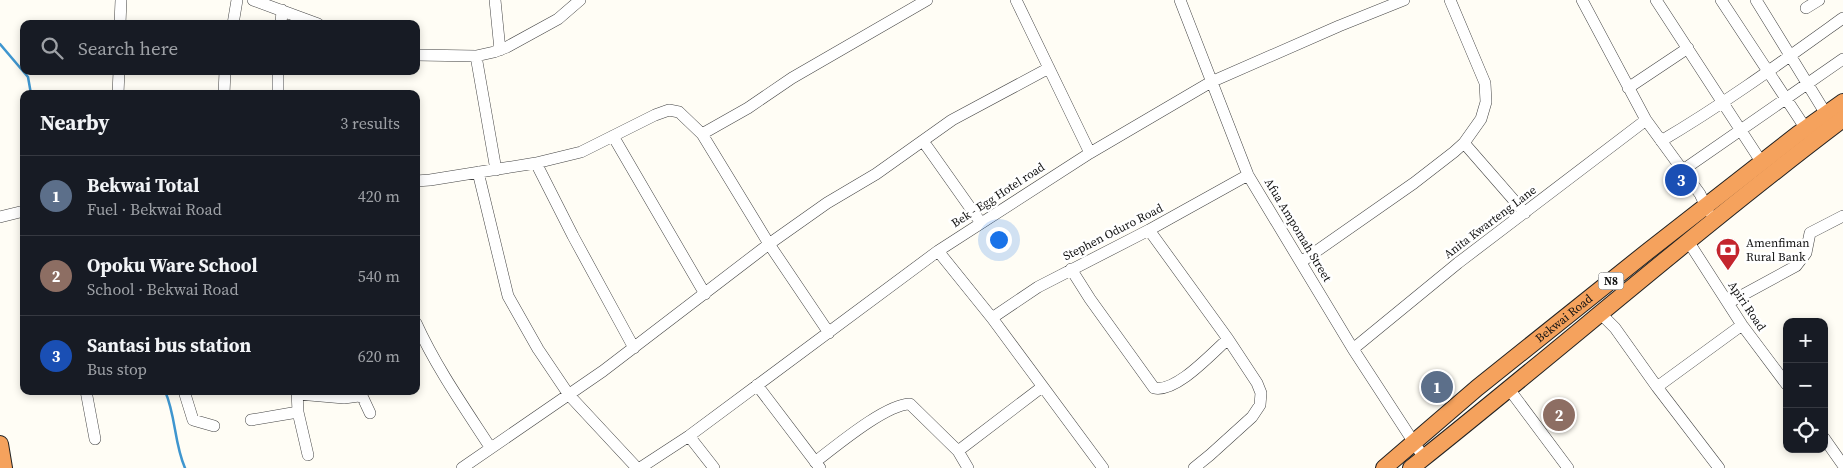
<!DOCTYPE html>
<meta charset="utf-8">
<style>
body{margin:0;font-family:"Source Serif 4",serif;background:#242831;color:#f1f3f6}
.controls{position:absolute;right:15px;bottom:15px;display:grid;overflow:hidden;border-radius:10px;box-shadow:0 2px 8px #0003}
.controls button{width:45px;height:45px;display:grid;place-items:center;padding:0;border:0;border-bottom:1px solid #363941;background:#171b24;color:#f1f3f6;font:25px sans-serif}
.you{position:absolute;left:998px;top:239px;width:18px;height:18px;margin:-12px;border:4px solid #fff;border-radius:50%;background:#1a73e8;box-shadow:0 0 0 8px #1a73e833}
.badge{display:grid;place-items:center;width:32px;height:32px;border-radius:50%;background:#c4262e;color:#fff;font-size:16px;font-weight:700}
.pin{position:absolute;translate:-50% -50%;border:2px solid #fff;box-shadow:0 1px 5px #0006}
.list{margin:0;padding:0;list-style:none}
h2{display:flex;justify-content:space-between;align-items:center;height:65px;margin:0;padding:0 20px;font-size:21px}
h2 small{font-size:16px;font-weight:400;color:#9ea1a6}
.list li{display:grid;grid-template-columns:32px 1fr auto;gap:15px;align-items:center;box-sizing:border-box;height:80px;padding:0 20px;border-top:1px solid #363941}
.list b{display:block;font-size:19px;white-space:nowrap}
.list p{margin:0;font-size:16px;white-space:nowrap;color:#9ea1a6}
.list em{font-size:16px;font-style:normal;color:#9ea1a6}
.icon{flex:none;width:28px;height:28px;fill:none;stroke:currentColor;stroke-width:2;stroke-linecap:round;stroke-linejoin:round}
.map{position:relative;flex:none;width:1843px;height:468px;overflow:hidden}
.search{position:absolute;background:#171b24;box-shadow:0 2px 8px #0003;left:20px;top:20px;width:400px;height:55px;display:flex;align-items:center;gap:12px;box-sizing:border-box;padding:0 18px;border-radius:10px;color:#9ea1a6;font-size:19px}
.panel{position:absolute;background:#171b24;box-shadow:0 2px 8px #0003;left:20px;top:90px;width:400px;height:305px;border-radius:10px}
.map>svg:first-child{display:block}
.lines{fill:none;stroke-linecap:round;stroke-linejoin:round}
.stream{stroke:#3f96cf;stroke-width:2.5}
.minor-casing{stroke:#444;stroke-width:12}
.highway-casing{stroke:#222;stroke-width:18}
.minor{stroke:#fff;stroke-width:11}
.highway{stroke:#f5a25d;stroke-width:16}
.labels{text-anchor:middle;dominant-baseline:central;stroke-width:5;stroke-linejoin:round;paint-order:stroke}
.shield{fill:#fff;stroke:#585858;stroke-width:1}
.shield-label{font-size:11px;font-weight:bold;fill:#111}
.street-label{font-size:12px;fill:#111;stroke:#fff}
.poi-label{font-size:12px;fill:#111;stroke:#fff;text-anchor:start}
</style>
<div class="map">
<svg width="1843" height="468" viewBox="0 0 1843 468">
<rect width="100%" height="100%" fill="#fffdf5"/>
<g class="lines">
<!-- stream -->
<path class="stream" d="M0,44L28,77L31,94
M165,391C176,416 174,443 185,468"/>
<defs>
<path id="minor" d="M253,0L318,24
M495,0L500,50
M1016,0L1090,153
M1180,0L1248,175L1353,349L1424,458
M1582,0L1646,120L1700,194L1708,211
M1656,0L1762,163
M1721,0L1806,129
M1756,0L1826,114
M1806,8L1819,0
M120,24L121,0
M233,24L237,0
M281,24L282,10
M416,55L476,56L494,52L507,47L558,19L580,0
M476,56L496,170
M278,71V94
M1628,88L1688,48
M118,94L119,71
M224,94L225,71
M702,134L748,108L792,78L927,0
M613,136L705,294
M923,141L981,223
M1661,141C1724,104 1783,61 1843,18
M1464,143L1525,213
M536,163L573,236L634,348
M1683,170L1843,59
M478,172L508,296L538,349L569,395L637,468
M416,181L430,180L536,163L581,152L655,115L669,110L679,112L702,134L769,244L829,333
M0,217L24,211
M1149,230L1228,339L1257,383L1261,393L1260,405L1252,417L1210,455L1194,468
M1688,241L1742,325L1787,385
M938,251L992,318L1103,468
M1301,262L1414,183L1454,152L1464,143L1481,119L1486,102L1485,83L1450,0
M1071,269L1090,299L1154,388C1176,393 1211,354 1228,339
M1728,303L1796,266L1806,253L1810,233L1843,216
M1600,313L1615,328L1657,387L1719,468
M992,318L1038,287L1149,230L1248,175
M416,323C436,367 464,407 490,447
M1353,349L1458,263L1646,120
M757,385L820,468
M1657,387L1742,325
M1509,389L1568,468
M86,391L95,439
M184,391L193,420L214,426
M297,391L298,412L308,455
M298,394L344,398L359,396L363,398L370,413
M251,420L298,412
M689,436L714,468
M1824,438L1843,465
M958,451L1042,387
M815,462C836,446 886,404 910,404L958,451L968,468
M462,468L603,371L769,244L827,203L876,174L952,120L1049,68
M640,468L689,436L938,251L1090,153L1211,82L1339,26L1404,0"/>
<g id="highway">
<path d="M0,444L4,468"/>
<path id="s1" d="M1384,468L1477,388L1647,252L1798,134L1843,102"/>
<path d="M1411,468C1556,353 1695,231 1843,119"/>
</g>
</defs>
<!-- minor casing -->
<use href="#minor" class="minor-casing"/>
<!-- highway casing -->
<use href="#highway" class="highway-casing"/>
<!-- minor -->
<use href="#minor" class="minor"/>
<!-- highway -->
<use href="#highway" class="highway"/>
</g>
<!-- icons -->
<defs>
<symbol id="bank-pin" viewBox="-11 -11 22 30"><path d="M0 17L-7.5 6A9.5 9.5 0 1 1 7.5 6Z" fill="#c4262e" stroke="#fff"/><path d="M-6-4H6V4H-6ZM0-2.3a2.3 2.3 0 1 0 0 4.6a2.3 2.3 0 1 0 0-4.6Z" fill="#fff"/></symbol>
</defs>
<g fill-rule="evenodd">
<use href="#bank-pin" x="1714" y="236" width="28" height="38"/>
</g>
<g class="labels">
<!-- shield labels -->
<rect class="shield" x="1598.5" y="272.5" width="25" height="17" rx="4"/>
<g class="shield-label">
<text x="1611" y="281">N8</text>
</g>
<!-- street labels -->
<g class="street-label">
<text transform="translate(998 195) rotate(-33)">Bek - Egg Hotel road</text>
<text transform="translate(1490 222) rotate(-37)">Anita Kwarteng Lane</text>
<text transform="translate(1298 230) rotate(59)">Afua Ampomah Street</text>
<text transform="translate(1113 232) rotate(-27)">Stephen Oduro Road</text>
<text transform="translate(1747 306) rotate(56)">Apiri Road</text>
<text stroke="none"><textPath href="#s1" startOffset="234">Bekwai Road</textPath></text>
</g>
<!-- poi labels -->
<g class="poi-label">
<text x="1746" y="243">Amenfiman<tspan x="1746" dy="14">Rural Bank</tspan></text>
</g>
</g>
</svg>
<div class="controls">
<button>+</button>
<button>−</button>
<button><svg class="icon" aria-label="locate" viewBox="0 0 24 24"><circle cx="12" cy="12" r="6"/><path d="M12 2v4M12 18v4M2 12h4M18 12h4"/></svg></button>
</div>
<div class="you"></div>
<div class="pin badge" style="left:1437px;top:387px;background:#5c6f8a">1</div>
<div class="pin badge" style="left:1559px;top:415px;background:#8d6e63">2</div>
<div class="pin badge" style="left:1681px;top:180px;background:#1a4fb4">3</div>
<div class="search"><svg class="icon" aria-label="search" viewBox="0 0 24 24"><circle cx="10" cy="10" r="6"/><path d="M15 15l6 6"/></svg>Search here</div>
<section class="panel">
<h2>Nearby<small>3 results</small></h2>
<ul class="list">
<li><span class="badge" style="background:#5c6f8a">1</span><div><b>Bekwai Total</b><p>Fuel · Bekwai Road</p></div><em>420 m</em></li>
<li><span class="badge" style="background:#8d6e63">2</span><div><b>Opoku Ware School</b><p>School · Bekwai Road</p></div><em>540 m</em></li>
<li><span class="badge" style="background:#1a4fb4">3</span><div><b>Santasi bus station</b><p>Bus stop</p></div><em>620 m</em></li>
</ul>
</section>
</div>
